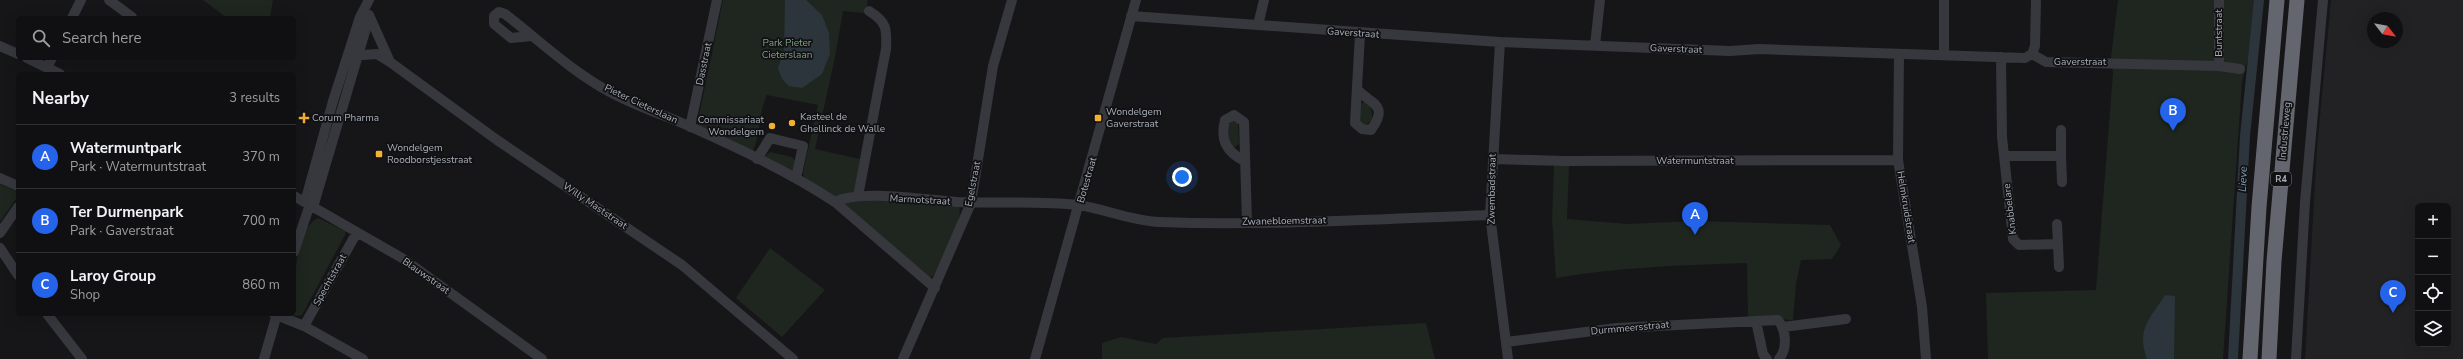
<!DOCTYPE html>
<meta charset="utf-8">
<style>
body{margin:0;font-family:"Nunito Sans",sans-serif;background:#19191b;color:#f1f3f6}
.controls{position:absolute;right:12px;bottom:12px;display:grid;overflow:hidden;border-radius:6px;box-shadow:0 4px 16px #0002}
.controls button{width:36px;height:36px;display:grid;place-items:center;padding:0;border:0;border-bottom:1px solid #303032;background:#101012;color:#f1f3f6;font:20px sans-serif}
.compass{position:absolute;left:2367px;top:12px;width:36px;height:36px;border-radius:50%;background:#101012;box-shadow:0 4px 16px #0002;rotate:121deg}
.you{position:absolute;left:1182px;top:177px;width:14px;height:14px;margin:-10px;border:3px solid #fff;border-radius:50%;background:#1a73e8;box-shadow:0 0 0 6px #1a73e833}
.badge{display:grid;place-items:center;width:26px;height:26px;border-radius:50%;background:#2563eb;color:#fff;font-size:13px;font-weight:700}
.pin{position:absolute;translate:-50% -33px;filter:drop-shadow(0 1px 2px #0008)}
.pin::after{content:'';position:absolute;top:21px;width:14px;height:12px;background:inherit;clip-path:polygon(0 0,100% 0,50% 100%)}
.list{margin:0;padding:0;list-style:none}
h2{display:flex;justify-content:space-between;align-items:center;height:52px;margin:0;padding:0 16px;font-size:17px}
h2 small{font-size:13px;font-weight:400;color:#9c9d9f}
.list li{display:grid;grid-template-columns:26px 1fr auto;gap:12px;align-items:center;box-sizing:border-box;height:64px;padding:0 16px;border-top:1px solid #303032}
.list b{display:block;font-size:15px;white-space:nowrap}
.list p{margin:0;font-size:13px;white-space:nowrap;color:#9c9d9f}
.list em{font-size:13px;font-style:normal;color:#9c9d9f}
.icon{flex:none;width:22px;height:22px;fill:none;stroke:currentColor;stroke-width:2;stroke-linecap:round;stroke-linejoin:round}
.map{position:relative;flex:none;width:2463px;height:359px;overflow:hidden}
.search{position:absolute;background:#101012;box-shadow:0 4px 16px #0002;left:16px;top:16px;width:280px;height:44px;display:flex;align-items:center;gap:10px;box-sizing:border-box;padding:0 14px;border-radius:6px;color:#9c9d9f;font-size:15px}
.panel{position:absolute;background:#101012;box-shadow:0 4px 16px #0002;left:16px;top:72px;width:280px;height:244px;border-radius:6px}
.map>svg:first-child{display:block}
.built{fill:#222225;fill-rule:evenodd}
.green{fill:#1e261f}
.water{fill:#2c353c}
.lines{fill:none;stroke-linecap:round;stroke-linejoin:round}
.canal{stroke:#2c353c;stroke-width:10}
.minor{stroke:#37383d;stroke-width:10}
.highway{stroke:#63666e;stroke-width:15}
.poi-dot{fill:#f2b134;stroke:#111113;stroke-width:1.5}
.labels{text-anchor:middle;dominant-baseline:central;stroke-width:3.5;stroke-linejoin:round;paint-order:stroke}
.shield{fill:#111113;stroke:#7b7e86;stroke-width:1}
.shield-label{font-size:9px;font-weight:bold;fill:#a8adb8}
.street-label{font-size:10px;fill:#a8adb8;stroke:#111113}
.park-label{font-size:10px;fill:#7fa381;stroke:#111113}
.poi-label{font-size:10px;fill:#a8adb8;stroke:#111113;text-anchor:start}
.water-label{font-size:11px;font-style:italic;fill:#7f9bb3;stroke:#111113}
</style>
<div class="map">
<svg width="2463" height="359" viewBox="0 0 2463 359">
<rect width="100%" height="100%" fill="#161618"/>
<!-- built -->
<path class="built" d="M2331,0H2463V359H2305L2317,148ZM2373,18H2397V42H2373ZM2418,206H2448V344H2418Z"/>
<!-- green -->
<path class="green" d="M203,0H273L270,18H227Z
M723,0H868L865,13L843,11L835,57L815,149L860,159L853,197L959,207C965,217 939,263 934,275L929,278L805,180L803,172L818,105L767,95C758,114 761,133 753,151L700,128L698,120Z
M2118,0H2255L2252,44L2242,81L2223,359H1988L1986,293L2096,290L2113,73L2111,57Z
M1365,101L1370,104L1373,120L1365,125L1359,121L1361,104Z
M1234,120L1238,124L1239,144L1233,148L1229,146L1228,121Z
M770,152L792,157L797,163L793,173L765,156Z
M1554,166H1569L1567,219L1627,224L1695,221L1830,225L1841,245L1832,259L1801,260L1796,284L1793,320L1748,317L1747,263C1683,265 1620,267 1556,278L1552,219Z
M0,184L18,192V196L0,222Z
M318,218L345,231V235L302,315L296,316L288,314H294C294,291 293,230 318,218Z
M770,248L825,290L782,337L736,298Z
M1426,323L1435,359H1102V343L1121,337L1156,344L1163,338Z"/>
<!-- water -->
<path class="water" d="M785,0H806L822,15L829,33L830,54L822,74L802,88L789,86L782,79L778,68L784,50Z
M2165,295L2175,296L2174,359H2147C2136,329 2150,319 2165,295Z"/>
<g class="lines">
<!-- canal -->
<path class="canal" d="M2233,359L2245,136L2259,0"/>
<!-- minor -->
<path class="minor" d="M109,0L132,17
M369,15L390,62
M1131,16L1500,42L1730,51L1759,49L2025,58L2032,54
M72,18L81,0
M1258,25L1264,0
M532,36L511,38L494,24V16L499,12L505,14C540,41 571,71 610,92C632,104 658,113 682,123C734,146 788,171 835,202L935,288
M1500,42L1490,215L1508,359
M1595,45L1600,0
M0,46L18,54
M1899,54L1898,160L1922,307L1926,359
M1944,54V0
M2032,54L2046,62L2219,66L2240,69
M2032,54L2035,46L2036,0
M348,56L377,54L390,62L497,140L682,265L793,359
M2001,57L2002,137L2013,239L2019,245L2058,244L2059,267
M27,58L60,74
M2219,66V0
M47,68L52,58
M1357,89C1370,104 1390,104 1371,130L1362,129L1355,123L1360,34
M690,127L717,0
M2061,130V156
M2005,156H2061L2062,182
M757,159L770,138L803,146L796,178
M1493,159L1564,161L1898,160
M1244,161C1226,151 1220,140 1225,120L1234,115L1244,122L1247,222
M0,178L18,186
M294,196L402,258L542,359
M858,196L886,49C887,29 887,22 869,11
M305,202L333,101L360,17L369,0
M835,202C860,189 926,200 956,202C996,204 1038,200 1078,205C1106,209 1131,221 1159,222C1269,226 1380,219 1490,215
M313,207L369,18
M2057,224L2058,244
M0,233L18,207
M0,248L18,275
M294,252L310,204
M47,314L82,359
M274,314L304,326L363,359
M1756,321L1763,354L1767,359
M304,326L356,234
M1783,327L1846,319
M1506,342L1617,328L1778,320C1786,330 1788,348 1779,359
M264,359L277,314
M903,359L971,203L993,66L1012,0
M1035,359L1136,0
M2296,359L2305,202L2323,0"/>
<!-- highway -->
<path class="highway" d="M2250,359L2259,207L2277,0
M2269,359L2274,261L2297,0"/>
</g>
<!-- markers -->
<g class="poi-dot">
<path d="M302 112h4v4h4v4h-4v4h-4v-4h-4v-4h4z"/>
<rect x="1094" y="114" width="8" height="8" rx="2"/>
<circle cx="792" cy="123" r="4"/>
<circle cx="772" cy="126" r="4"/>
<rect x="375" y="150" width="8" height="8" rx="2"/>
</g>
<g class="labels">
<!-- shield labels -->
<rect class="shield" x="2271" y="172" width="20" height="14" rx="3"/>
<g class="shield-label">
<text x="2281" y="179">R4</text>
</g>
<!-- street labels -->
<g class="street-label">
<text transform="translate(1353 33) rotate(4)">Gaverstraat</text>
<text transform="translate(2219 33) rotate(-90)">Buntstraat</text>
<text transform="translate(1676 49) rotate(2)">Gaverstraat</text>
<text x="2080" y="62">Gaverstraat</text>
<text transform="translate(704 64) rotate(-78)">Dasstraat</text>
<text transform="translate(641 104) rotate(25)">Pieter Cieterslaan</text>
<text transform="translate(2285 131) rotate(-85)">Industrieweg</text>
<text x="1695" y="161">Watermuntstraat</text>
<text transform="translate(1087 180) rotate(-74)">Botestraat</text>
<text transform="translate(973 184) rotate(-79)">Egelstraat</text>
<text transform="translate(1492 189) rotate(-89)">Zwembadstraat</text>
<text transform="translate(920 200) rotate(3)">Marmotstraat</text>
<text transform="translate(595 206) rotate(34)">Willy Maststraat</text>
<text transform="translate(1906 207) rotate(81)">Helmkruidstraat</text>
<text transform="translate(2010 209) rotate(-97)">Knabbelare</text>
<text transform="translate(1284 221) rotate(-1)">Zwanebloemstraat</text>
<text transform="translate(426 276) rotate(35)">Blauwstraat</text>
<text transform="translate(330 280) rotate(-61)">Spechtstraat</text>
<text transform="translate(1630 328) rotate(-5)">Durmmeersstraat</text>
</g>
<!-- park labels -->
<g class="park-label">
<text x="787" y="43">Park Pieter<tspan x="787" dy="12">Cieterslaan</tspan></text>
</g>
<!-- poi labels -->
<g class="poi-label">
<text x="1106" y="112">Wondelgem<tspan x="1106" dy="12">Gaverstraat</tspan></text>
<text x="800" y="117">Kasteel de<tspan x="800" dy="12">Ghellinck de Walle</tspan></text>
<text x="312" y="118">Corum Pharma</text>
<text x="764" y="120" text-anchor="end">Commissariaat<tspan x="764" dy="12">Wondelgem</tspan></text>
<text x="387" y="148">Wondelgem<tspan x="387" dy="12">Roodborstjesstraat</tspan></text>
</g>
<!-- water labels -->
<g class="water-label">
<text transform="translate(2243 179) rotate(-87)">Lieve</text>
</g>
</g>
</svg>
<div class="controls">
<button>+</button>
<button>−</button>
<button><svg class="icon" aria-label="locate" viewBox="0 0 24 24"><circle cx="12" cy="12" r="6"/><path d="M12 2v4M12 18v4M2 12h4M18 12h4"/></svg></button>
<button><svg class="icon" aria-label="layers" viewBox="0 0 24 24"><path d="M12 4l9 5-9 5-9-5zM3 14l9 5 9-5"/></svg></button>
</div>
<svg class="compass" viewBox="-18 -18 36 36"><path d="M0-13l5 13h-10z" fill="#e53935"/><path d="M0 13l5-13h-10z" fill="#9c9d9f"/></svg>
<div class="you"></div>
<div class="pin badge" style="left:1695px;top:235px">A</div>
<div class="pin badge" style="left:2173px;top:131px">B</div>
<div class="pin badge" style="left:2393px;top:313px">C</div>
<div class="search"><svg class="icon" aria-label="search" viewBox="0 0 24 24"><circle cx="10" cy="10" r="6"/><path d="M15 15l6 6"/></svg>Search here</div>
<section class="panel">
<h2>Nearby<small>3 results</small></h2>
<ul class="list">
<li><span class="badge">A</span><div><b>Watermuntpark</b><p>Park · Watermuntstraat</p></div><em>370 m</em></li>
<li><span class="badge">B</span><div><b>Ter Durmenpark</b><p>Park · Gaverstraat</p></div><em>700 m</em></li>
<li><span class="badge">C</span><div><b>Laroy Group</b><p>Shop</p></div><em>860 m</em></li>
</ul>
</section>
</div>
